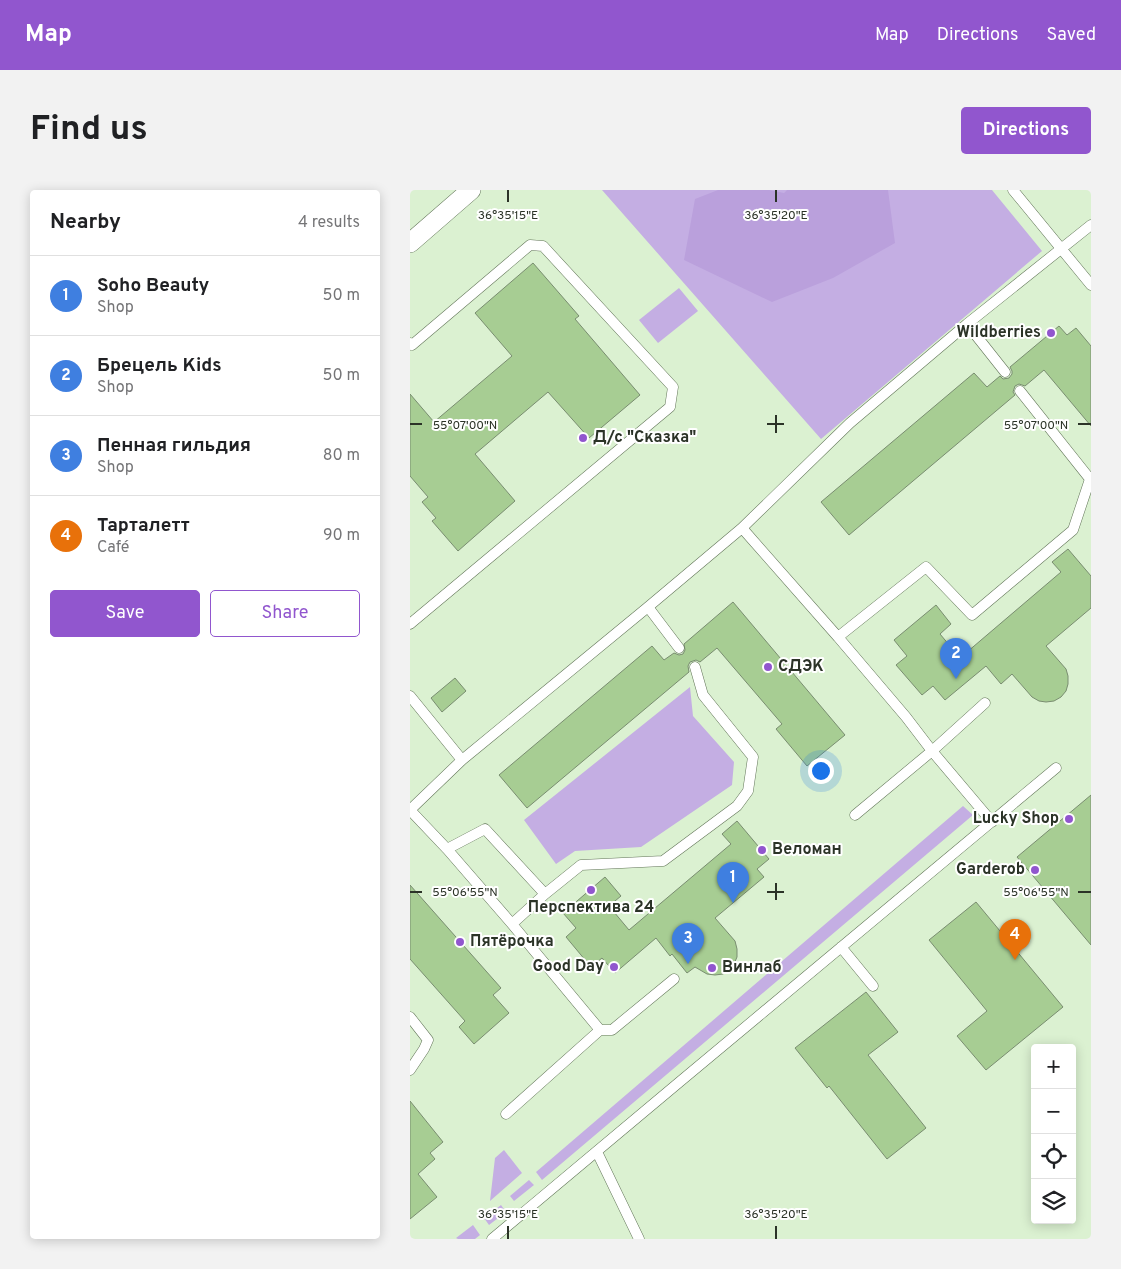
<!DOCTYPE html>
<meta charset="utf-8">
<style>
body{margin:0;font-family:Overpass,sans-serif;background:#f2f2f2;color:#202124}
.controls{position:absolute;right:15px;bottom:15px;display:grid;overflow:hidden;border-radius:5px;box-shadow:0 2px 12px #0003}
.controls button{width:45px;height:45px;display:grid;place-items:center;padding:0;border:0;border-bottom:1px solid #e0e0e0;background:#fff;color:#202124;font:25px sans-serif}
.you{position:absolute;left:410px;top:580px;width:18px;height:18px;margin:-12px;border:4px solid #fff;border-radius:50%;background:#1a73e8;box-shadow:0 0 0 8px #1a73e833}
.badge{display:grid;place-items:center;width:32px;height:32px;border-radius:50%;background:#9156ce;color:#fff;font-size:16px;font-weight:700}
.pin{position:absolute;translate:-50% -41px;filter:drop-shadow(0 1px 2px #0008)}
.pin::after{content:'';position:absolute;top:26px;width:18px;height:15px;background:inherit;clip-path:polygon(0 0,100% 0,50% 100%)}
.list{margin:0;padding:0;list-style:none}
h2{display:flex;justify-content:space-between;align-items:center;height:65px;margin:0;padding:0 20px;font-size:21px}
h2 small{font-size:16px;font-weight:400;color:#757577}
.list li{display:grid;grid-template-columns:32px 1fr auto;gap:15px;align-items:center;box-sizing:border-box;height:80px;padding:0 20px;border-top:1px solid #e0e0e0}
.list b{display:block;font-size:19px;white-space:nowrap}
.list p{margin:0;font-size:16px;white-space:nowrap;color:#757577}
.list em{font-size:16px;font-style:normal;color:#757577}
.actions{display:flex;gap:10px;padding:15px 20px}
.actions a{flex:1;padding:11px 0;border:1px solid #9156ce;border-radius:5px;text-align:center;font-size:18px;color:#9156ce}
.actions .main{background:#9156ce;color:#fff}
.icon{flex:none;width:28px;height:28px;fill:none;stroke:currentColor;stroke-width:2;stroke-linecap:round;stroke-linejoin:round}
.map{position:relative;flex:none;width:681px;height:1049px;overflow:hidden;border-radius:5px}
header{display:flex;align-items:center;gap:30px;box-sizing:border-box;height:70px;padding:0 25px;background:#9156ce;color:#fff}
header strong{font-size:24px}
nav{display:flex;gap:28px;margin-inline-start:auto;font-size:18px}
.intro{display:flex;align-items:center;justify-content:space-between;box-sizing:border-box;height:120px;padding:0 30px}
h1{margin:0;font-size:35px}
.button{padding:12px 22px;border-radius:5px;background:#9156ce;color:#fff;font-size:18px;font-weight:700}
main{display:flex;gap:30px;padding:0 30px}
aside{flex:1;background:#fff;border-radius:5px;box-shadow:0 2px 12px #0003}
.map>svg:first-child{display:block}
.green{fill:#c4aee3}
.forest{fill:#baa0dc}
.building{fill:#a7cd93;stroke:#798d70}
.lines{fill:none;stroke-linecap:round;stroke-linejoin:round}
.lane-casing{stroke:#627558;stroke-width:11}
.street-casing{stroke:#627558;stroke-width:20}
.lane{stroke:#fff;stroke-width:10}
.street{stroke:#fff;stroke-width:19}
.ticks{fill:none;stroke:#2b3327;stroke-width:2}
.poi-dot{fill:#9156ce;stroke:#fff;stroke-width:2}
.labels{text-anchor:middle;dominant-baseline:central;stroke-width:4;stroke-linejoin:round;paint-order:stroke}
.poi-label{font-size:16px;font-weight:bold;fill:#2b3327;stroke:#fff;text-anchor:start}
.ticks-label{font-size:12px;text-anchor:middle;fill:#2b3327;stroke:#fff;stroke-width:4;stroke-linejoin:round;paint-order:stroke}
</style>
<header>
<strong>Map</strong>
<nav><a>Map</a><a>Directions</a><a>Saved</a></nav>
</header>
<div class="intro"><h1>Find us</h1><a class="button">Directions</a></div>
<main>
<aside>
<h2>Nearby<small>4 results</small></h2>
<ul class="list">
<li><span class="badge" style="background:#3f7fe0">1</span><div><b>Soho Beauty</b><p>Shop</p></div><em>50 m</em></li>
<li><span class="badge" style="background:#3f7fe0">2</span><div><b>Брецель Kids</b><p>Shop</p></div><em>50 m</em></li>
<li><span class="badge" style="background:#3f7fe0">3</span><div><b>Пенная гильдия</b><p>Shop</p></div><em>80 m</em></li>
<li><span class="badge" style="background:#e8710a">4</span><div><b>Тарталетт</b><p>Café</p></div><em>90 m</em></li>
</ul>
<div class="actions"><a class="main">Save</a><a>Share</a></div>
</aside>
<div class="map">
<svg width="681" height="1049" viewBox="0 0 681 1049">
<rect width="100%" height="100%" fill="#dbf1d1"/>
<!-- green -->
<path class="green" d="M192,0H582L632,61L411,249Z
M269,98L288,121L248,153L229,130Z
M280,497L283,526L324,572L322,595L231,657L165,661L146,674L114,630Z
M553,616L563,625L132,990L126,982Z
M94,960L112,983L80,1011L85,968Z
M119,990L124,995L104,1011L100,1006Z
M91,1015L96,1022L79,1035L74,1028Z
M63,1035L70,1045L65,1049H48L46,1048Z"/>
<!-- forest -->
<path class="forest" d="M308,0H359L374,3L377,0H478L485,53L423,88L362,112L274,70L285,9Z"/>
<!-- building -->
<path class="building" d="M123,73L169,126L165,129L230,205L179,248L138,202L65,264L105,311L48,361L22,331L26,328L12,312L18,307L0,286V204L24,232L102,166L65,123Z
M649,136L657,145L666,138L681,156V236L634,180L615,196L609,194L605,196L603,202L605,205L439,345L411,312L564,183L577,197L590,186L593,189L599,188L602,184V181L600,177Z
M658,359L681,386V418L636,456L656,479L658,486V494L656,501L651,507L644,511L636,512L629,511L622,507L602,484L591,494L576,476L535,510L523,496L512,505L486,475L497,466L484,450L526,415L541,434L530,444L550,468L651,382L642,372Z
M323,412L435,545L397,576L366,539L372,534L307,458L290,472L286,470L280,472L278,476L279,482L117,618L89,585L242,456L254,470L264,463L269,465L273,464L275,460L274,454Z
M45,488L56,501L32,522L21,508Z
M681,605V755L607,667Z
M327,631L359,669L347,679L354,687L305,728L325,751L327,759V767L324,774L319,780L313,784L305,785L297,784L285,777L277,783L262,764L260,766L246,748L205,783L192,768L181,777L156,747L166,738L153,723L195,687L211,706L199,716L219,740L321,654L312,644Z
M0,695L91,798L83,805L99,823L64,854L49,837L55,831L0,769Z
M566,712L653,817L576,880L547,846L577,821L519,750Z
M456,802L488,842L458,865L516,938L477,969L419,896L417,898L385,858Z
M0,911L33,952L20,963L25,969L8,984L27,1007L0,1029Z"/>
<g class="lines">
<defs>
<path id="lane" d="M603,0L681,95
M557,134L595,182
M0,153L2,155L120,55L133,56L263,197L260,217L0,434
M332,338L428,447
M238,417L269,458
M0,506L52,570L238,417L332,338L440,233L557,134L681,35
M575,513L522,561L496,527L428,447L516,377L562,425L663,340L680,289L610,201
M0,620L37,659L75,639L135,704L171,675L253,671L327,616L338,601L343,567L293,505L285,477
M0,620L52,570
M445,625L522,561L582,632
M37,659L102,734L190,840H202L264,789
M102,734L135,704
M431,757L463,796
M0,827L18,850L14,859L0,880
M96,924L190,840
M187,962L229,1049
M82,1049C270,892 457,734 646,578"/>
<path id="street" d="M0,53L61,0"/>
</defs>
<!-- lane casing -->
<use href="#lane" class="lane-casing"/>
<!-- street casing -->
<use href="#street" class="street-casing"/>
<!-- lane -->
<use href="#lane" class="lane"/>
<!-- street -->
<use href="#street" class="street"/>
</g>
<!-- ticks -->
<path class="ticks" d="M98,0V12M366,0V12M366,225V243M0,234H12M357,234H374M668,234H681M366,693V710M0,702H12M357,702H374M668,702H681M98,1036V1049M366,1036V1049"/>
<!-- markers -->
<g class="poi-dot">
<circle cx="641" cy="143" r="5"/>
<circle cx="173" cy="248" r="5"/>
<circle cx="358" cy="477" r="5"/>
<circle cx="659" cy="629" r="5"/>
<circle cx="352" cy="660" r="5"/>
<circle cx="625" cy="680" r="5"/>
<circle cx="181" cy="700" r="5"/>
<circle cx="50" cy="752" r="5"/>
<circle cx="204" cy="777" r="5"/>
<circle cx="302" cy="778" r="5"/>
</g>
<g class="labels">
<!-- poi labels -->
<g class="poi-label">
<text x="631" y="143" text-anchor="end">Wildberries</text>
<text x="183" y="248">Д/с "Сказка"</text>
<text x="368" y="477">СДЭК</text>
<text x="649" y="629" text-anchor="end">Lucky Shop</text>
<text x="362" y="660">Веломан</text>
<text x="615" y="680" text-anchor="end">Garderob</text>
<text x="181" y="718" text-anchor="middle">Перспектива 24</text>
<text x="60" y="752">Пятёрочка</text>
<text x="194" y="777" text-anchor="end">Good Day</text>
<text x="312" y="778">Винлаб</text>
</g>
</g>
<g class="ticks-label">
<text x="98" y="29">36°35'15"E</text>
<text x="366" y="29">36°35'20"E</text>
<text x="55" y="239">55°07'00"N</text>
<text x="626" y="239">55°07'00"N</text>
<text x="55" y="706">55°06'55"N</text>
<text x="626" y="706">55°06'55"N</text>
<text x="98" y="1028">36°35'15"E</text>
<text x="366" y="1028">36°35'20"E</text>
</g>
</svg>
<div class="controls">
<button>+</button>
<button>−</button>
<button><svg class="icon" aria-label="locate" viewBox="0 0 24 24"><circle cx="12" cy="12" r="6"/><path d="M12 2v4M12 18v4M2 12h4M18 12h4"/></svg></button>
<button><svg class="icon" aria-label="layers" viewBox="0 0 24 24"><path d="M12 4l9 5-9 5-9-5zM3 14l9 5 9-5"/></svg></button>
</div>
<div class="you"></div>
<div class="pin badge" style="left:323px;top:713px;background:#3f7fe0">1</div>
<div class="pin badge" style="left:546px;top:489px;background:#3f7fe0">2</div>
<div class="pin badge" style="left:278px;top:774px;background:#3f7fe0">3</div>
<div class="pin badge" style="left:605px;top:770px;background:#e8710a">4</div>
</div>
</main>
